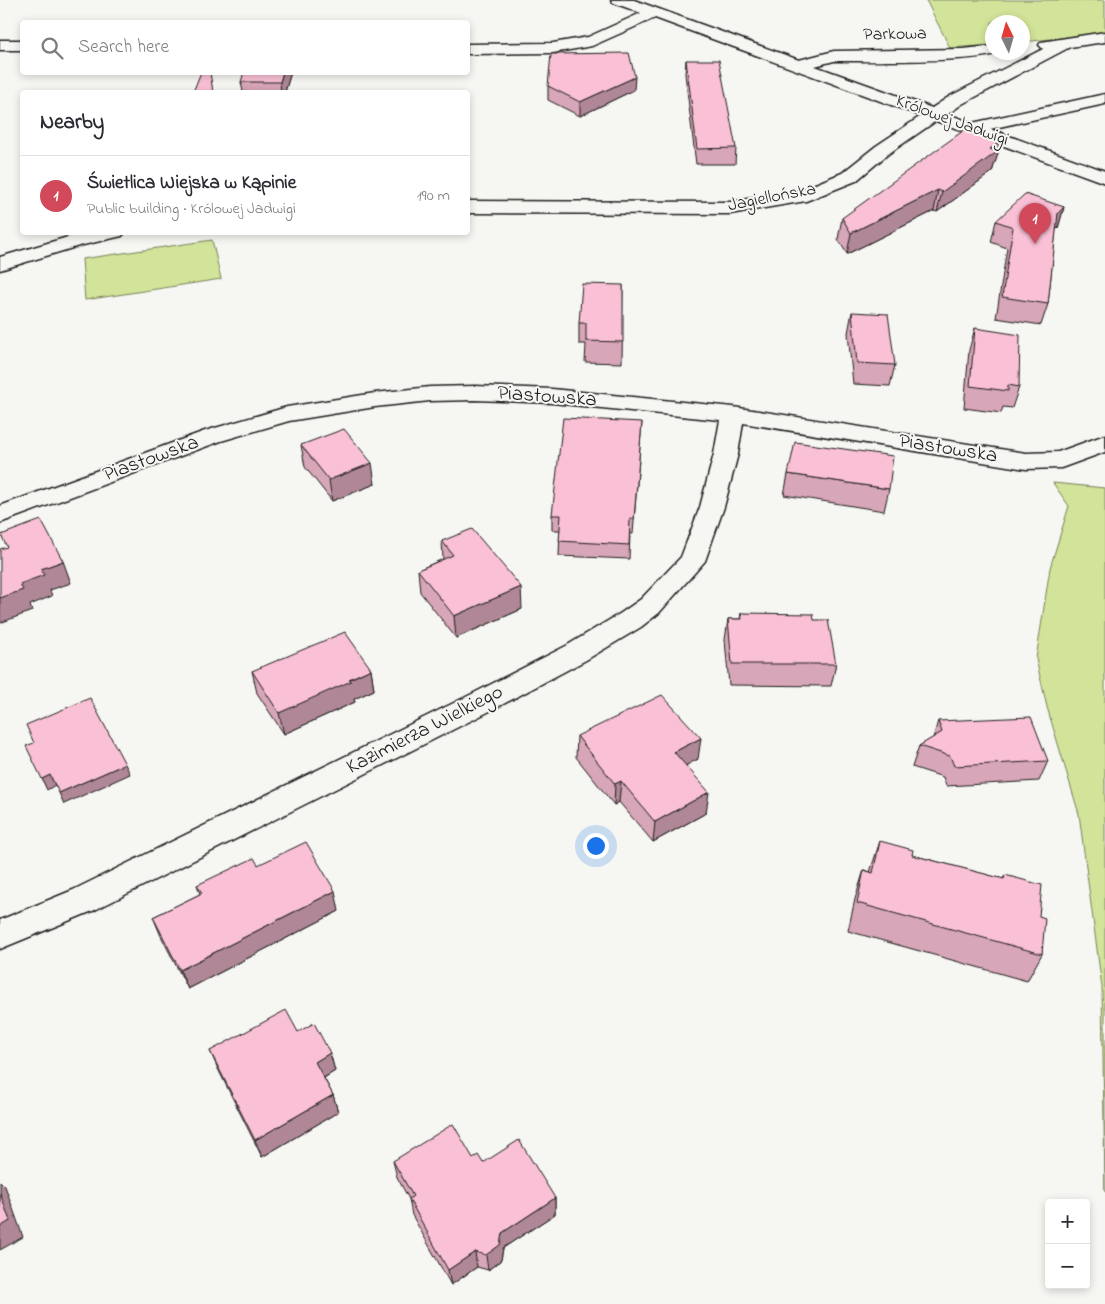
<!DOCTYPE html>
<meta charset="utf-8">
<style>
body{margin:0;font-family:"Indie Flower",sans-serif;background:#f7f7f7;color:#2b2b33}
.controls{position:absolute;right:15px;bottom:15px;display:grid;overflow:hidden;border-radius:5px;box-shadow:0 2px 8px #0003}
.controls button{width:45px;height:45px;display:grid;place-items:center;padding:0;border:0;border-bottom:1px solid #e1e1e2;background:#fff;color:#2b2b33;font:25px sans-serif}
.compass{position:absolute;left:985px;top:15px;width:45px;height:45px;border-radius:50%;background:#fff;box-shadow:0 2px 8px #0003;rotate:355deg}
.you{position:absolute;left:595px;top:845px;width:18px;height:18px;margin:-12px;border:4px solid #fff;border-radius:50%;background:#1a73e8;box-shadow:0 0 0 8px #1a73e833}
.badge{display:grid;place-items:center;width:32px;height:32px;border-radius:50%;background:#d1495b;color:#fff;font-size:16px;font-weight:700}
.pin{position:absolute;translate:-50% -41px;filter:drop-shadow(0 1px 2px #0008)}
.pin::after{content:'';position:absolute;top:26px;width:18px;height:15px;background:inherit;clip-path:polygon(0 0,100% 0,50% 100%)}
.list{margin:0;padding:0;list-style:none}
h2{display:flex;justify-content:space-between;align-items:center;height:65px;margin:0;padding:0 20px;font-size:21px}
h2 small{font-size:16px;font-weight:400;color:#7c7c81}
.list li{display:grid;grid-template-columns:32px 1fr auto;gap:15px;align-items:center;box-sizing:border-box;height:80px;padding:0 20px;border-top:1px solid #e1e1e2}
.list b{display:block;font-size:19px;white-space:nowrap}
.list p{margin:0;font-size:16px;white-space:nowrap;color:#7c7c81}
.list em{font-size:16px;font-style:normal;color:#7c7c81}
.icon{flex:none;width:28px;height:28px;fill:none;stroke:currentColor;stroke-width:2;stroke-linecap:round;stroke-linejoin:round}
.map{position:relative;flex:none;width:1105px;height:1304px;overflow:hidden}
.search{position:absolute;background:#fff;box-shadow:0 2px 8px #0003;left:20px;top:20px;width:450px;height:55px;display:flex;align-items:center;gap:12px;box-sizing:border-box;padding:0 18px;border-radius:5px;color:#7c7c81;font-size:19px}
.panel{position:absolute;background:#fff;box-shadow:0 2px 8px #0003;left:20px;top:90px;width:450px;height:145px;border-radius:5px}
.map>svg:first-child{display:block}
.green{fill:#d2e499;stroke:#77805a}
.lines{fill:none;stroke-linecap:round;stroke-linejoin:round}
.minor-casing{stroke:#1c1c1c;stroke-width:3}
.minor{fill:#f6f6f2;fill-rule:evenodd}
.wall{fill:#d7a6b8;stroke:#1c1c1c}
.shaded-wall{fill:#af8796;stroke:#1c1c1c}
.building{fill:#fac1d6;stroke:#1c1c1c}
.labels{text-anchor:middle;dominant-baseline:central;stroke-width:4;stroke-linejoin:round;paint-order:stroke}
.far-street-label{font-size:18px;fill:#1c1c1c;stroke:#f6f6f2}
.street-label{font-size:21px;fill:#1c1c1c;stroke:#f6f6f2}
</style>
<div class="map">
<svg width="1105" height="1304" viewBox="0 0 1105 1304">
<rect width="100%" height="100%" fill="#f6f6f2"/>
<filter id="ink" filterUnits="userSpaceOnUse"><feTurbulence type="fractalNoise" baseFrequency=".02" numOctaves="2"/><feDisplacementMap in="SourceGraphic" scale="10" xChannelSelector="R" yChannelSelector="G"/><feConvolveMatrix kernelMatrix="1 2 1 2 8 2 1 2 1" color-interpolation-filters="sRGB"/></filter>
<g filter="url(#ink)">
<!-- green -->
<path class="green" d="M926,0H1105V33L1023,42L1022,22H992V45L950,48Z
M212,240L221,279L85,300L82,259Z
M1053,483L1105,488V1192L1102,987L1079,814L1047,707L1036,659L1050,568L1069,506Z"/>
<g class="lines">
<defs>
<path id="minor" d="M611,0H634L799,60L834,51L963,49L992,46V52H999C987,63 859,61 834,61L815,66L932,108L950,96L1043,49L1039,45L1041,42L1105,32V42L1070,47L962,104L948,114L972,123L1105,94V104L990,129L1105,171V183L936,121L888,154L856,181L806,201L730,214L468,213V201L730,202L801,190L842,173L876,146L921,116L655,18L592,46L553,53L468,54V44L553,43L588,37L641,13L614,3Z
M0,40H22V50H0Z
M85,232H125L122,236L79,246L0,270V257Z
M475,386L552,389L733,407L1026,453L1058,452L1105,435V452L1061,468L1026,469L743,423L738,454L724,507L705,561L659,613L641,627L586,660L492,710L95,910L0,949V920L73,890L472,694L566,646L621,613L641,599L681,557L700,507L714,454L720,420L552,403L475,400L430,401L375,407L289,421L221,441L0,523V506L205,431L287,407L375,393L430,387Z"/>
</defs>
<!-- minor casing -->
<use href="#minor" class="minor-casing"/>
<!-- minor -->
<use href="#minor" class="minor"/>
</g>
<!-- wall -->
<path class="wall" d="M686,60L736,148L735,164H696L685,74Z
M291,72L285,92H243L241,82Z
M548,86L634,90L580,116L548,100Z
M996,160L995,162L992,172L937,212L934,211L847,254L838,239L842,218Z
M1064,207L1058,228L1056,229L1048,304L1041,325L996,318L1007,248L991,242L996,221Z
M623,285L622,363L585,362L586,344H579V323Z
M852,312L895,365L890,386L853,384L848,333Z
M975,328L1019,387L1012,408L1003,407L1001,413L964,408L969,350Z
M642,422L633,534H630L629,559L559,556L560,530H552V515Z
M301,445L375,484L332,501L305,467Z
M788,474L889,489L884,511L784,495Z
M442,541L522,609L456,638L420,592L418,570L443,559Z
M741,613L814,620L836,664L831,686L729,685L725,640L728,619H740Z
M371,669L374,690L354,699L355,702L284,734L257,693L252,671Z
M938,721L1048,761L1039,781L946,786L943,777L912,767L919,746L933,738Z
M577,736L698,759L686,765L706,813L653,842L619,802L614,805L576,757Z
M880,841L912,855L1003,879L1005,875L1039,916L1042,954L1027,981L848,931L855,899L864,870L870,872Z
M258,865L339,911L188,989L161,936L153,917L200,894L197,885Z
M298,1032L330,1053L335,1071L324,1078L333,1095L338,1112L262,1157L218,1069L210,1051Z
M473,1158L555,1198V1214L503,1248L501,1260L488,1270L477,1267L451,1285L412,1215L409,1199L397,1177L393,1161Z"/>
<!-- shaded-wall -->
<path class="shaded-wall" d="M283,72H291L285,92H281L280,82Z
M635,77L634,90L580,116V102Z
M1002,140L996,160L995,162L992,172L937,212L942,192L990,149Z
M938,190L934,211L847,254L851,233Z
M1064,207L1058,228L1051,234L1058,213Z
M372,463L375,484L332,501L329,480Z
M63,561L71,583L50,590L52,596L30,605L32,611L0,623V598L41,569Z
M521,587L522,609L456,638L454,616Z
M371,669L374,690L354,699L355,702L284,734L279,713Z
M701,738L698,759L672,773L674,752Z
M125,764L130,774L64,804L59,793Z
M50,775L55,785L47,790L42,779Z
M621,781L619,802L614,805L615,784Z
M709,792L706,813L653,842L655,822Z
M335,891L339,911L188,989L180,970Z
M330,1053L335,1071L320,1080L315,1062Z
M333,1095L338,1112L262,1157L255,1140Z
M0,1181L5,1186L23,1237L0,1250Z
M555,1198V1214L503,1248L501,1260L488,1270L486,1255L502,1233Z
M475,1252L477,1267L451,1285L448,1270Z"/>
<!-- building -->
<path class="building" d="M629,53L635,77L580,102L548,86L551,54Z
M686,60H719L736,148L697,149Z
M201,72H210L213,92H193Z
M244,72H283L280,82H241Z
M967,128L1002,140L990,149L997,152L942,192L938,190L851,233L842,218Z
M1025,194L1064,207L1058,213L1048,304L1002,297L1013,227L996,221Z
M582,284L623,285V342L586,341V323H579Z
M852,312L888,314L895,365L857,363Z
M975,328L1020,335L1019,387L1008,385V391L970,386Z
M563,418L642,422L634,519H630L629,545L559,541L561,515H552Z
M344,429L372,463L329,480L301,445Z
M795,442L893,456L889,489L788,474Z
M41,520L63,561L41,569L44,575L20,584L23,590L0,598V549L7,547L1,535Z
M472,529L521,587L454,616L418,570L453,555L442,541Z
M741,613L813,614L814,620H828L836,664H732L728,619H742Z
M345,632L371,669L349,679L351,681L279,713L252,671Z
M662,695L701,738L674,752L709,792L655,822L621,781L615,784L577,736Z
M90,698L125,764L59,793L50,775L42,779L26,746L34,743L26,725Z
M1031,717L1048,761L954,766L950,756L919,746L942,732L938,721Z
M880,841L913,850L912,855L1004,879L1005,875L1042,885L1039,916L1045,918L1042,954L857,903L864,870L873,873Z
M306,842L335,891L180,970L153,917L202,893L197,885L254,858L258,865Z
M286,1010L298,1032L314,1023L330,1053L315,1062L333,1095L255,1140L210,1051Z
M453,1124L473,1158L478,1155L483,1163L519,1140L555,1198L502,1233L500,1245L486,1255L475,1252L448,1270L409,1199L413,1196L393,1161Z
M0,1193L10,1221L0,1227Z"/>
</g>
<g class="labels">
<!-- far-street labels -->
<g class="far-street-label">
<text transform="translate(895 35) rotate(-1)">Parkowa</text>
<text transform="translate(952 121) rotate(20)">Królowej Jadwigi</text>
<text transform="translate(772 198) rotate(-11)">Jagiellońska</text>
</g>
<!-- street labels -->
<g class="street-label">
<text transform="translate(547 397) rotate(4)">Piastowska</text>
<text transform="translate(948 449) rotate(9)">Piastowska</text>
<text transform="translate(151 459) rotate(-20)">Piastowska</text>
<text transform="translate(425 730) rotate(-27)">Kazimierza Wielkiego</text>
</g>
</g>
</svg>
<div class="controls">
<button>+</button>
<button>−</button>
</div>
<svg class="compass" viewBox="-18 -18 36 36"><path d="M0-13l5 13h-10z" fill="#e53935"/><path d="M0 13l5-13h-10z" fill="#7c7c81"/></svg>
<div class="you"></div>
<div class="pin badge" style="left:1035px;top:244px">1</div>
<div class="search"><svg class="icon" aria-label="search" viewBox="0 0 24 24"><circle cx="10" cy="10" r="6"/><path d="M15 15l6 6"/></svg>Search here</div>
<section class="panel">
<h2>Nearby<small></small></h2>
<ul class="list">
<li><span class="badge">1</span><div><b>Świetlica Wiejska w Kąpinie</b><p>Public building · Królowej Jadwigi</p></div><em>190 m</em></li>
</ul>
</section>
</div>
